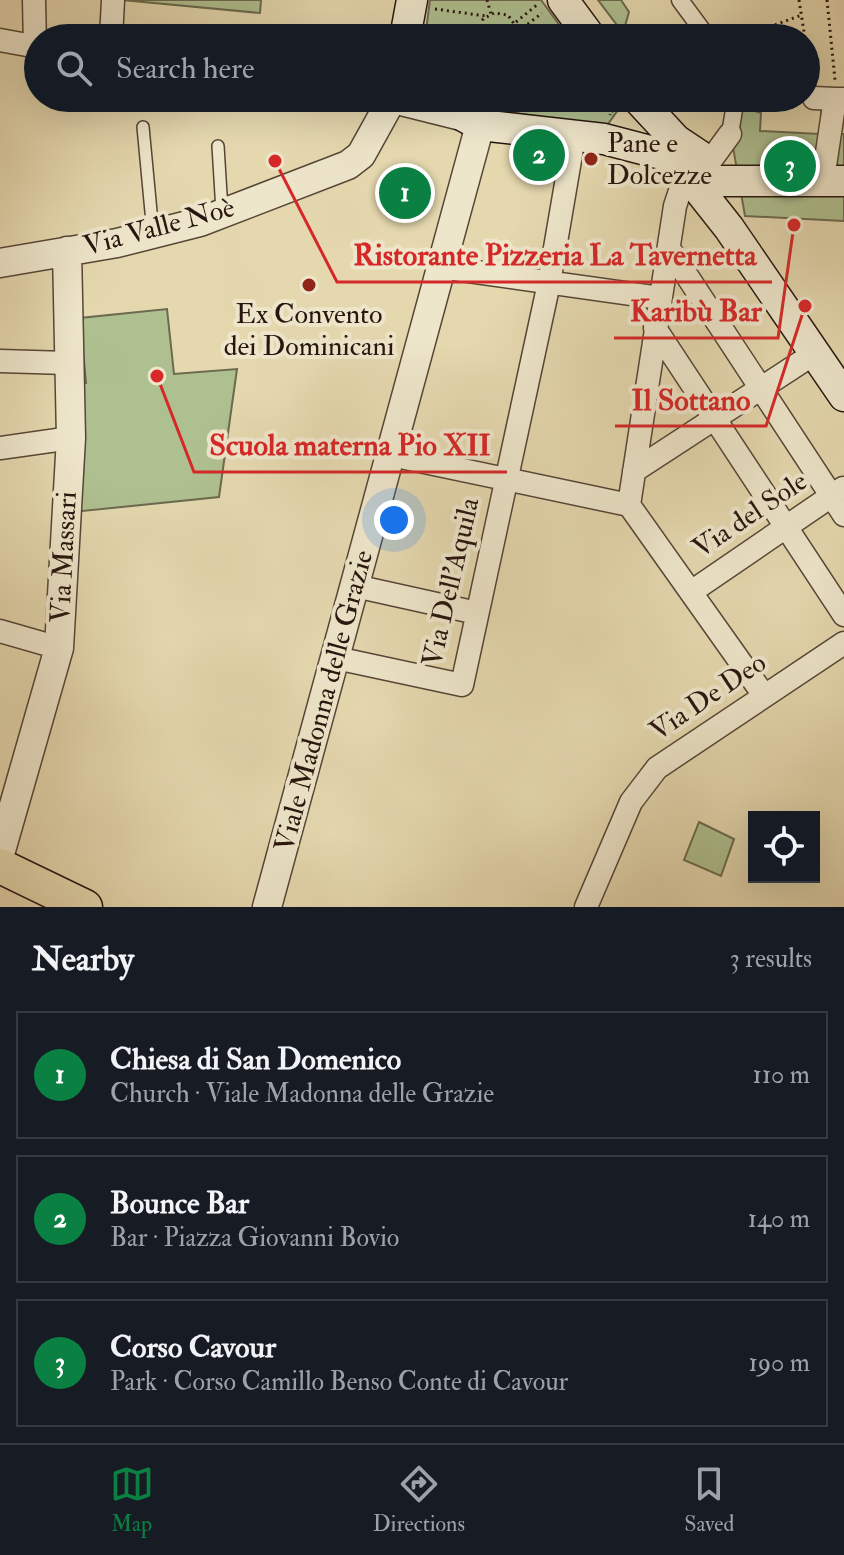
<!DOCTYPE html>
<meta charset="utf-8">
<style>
body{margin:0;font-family:"IM FELL Double Pica",serif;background:#20242c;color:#f1f3f6}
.controls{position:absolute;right:24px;bottom:24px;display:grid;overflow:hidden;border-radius:0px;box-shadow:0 8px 32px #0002}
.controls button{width:72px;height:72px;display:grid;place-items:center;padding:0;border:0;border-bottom:2px solid #363941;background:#171b24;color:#f1f3f6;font:40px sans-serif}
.you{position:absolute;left:394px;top:520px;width:28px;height:28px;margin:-20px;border:6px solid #fff;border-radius:50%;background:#1a73e8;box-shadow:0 0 0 12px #1a73e833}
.badge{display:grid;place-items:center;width:52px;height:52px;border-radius:50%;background:#0b8043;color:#fff;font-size:26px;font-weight:700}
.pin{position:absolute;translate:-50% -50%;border:4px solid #fff;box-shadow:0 2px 8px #0006}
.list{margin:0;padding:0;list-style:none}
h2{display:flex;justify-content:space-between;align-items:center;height:104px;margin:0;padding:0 32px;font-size:34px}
h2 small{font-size:26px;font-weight:400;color:#9ea1a6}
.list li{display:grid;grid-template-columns:52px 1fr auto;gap:24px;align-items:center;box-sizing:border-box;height:128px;margin:0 16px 16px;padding:0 16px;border:2px solid #363941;border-radius:0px}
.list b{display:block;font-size:30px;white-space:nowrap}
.list p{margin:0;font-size:26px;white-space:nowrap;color:#9ea1a6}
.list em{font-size:26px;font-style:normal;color:#9ea1a6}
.icon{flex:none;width:44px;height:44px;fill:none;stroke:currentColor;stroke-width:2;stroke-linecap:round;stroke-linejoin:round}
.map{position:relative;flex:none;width:844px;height:907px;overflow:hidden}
.search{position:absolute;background:#171b24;box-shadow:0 8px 32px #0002;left:24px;right:24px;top:24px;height:88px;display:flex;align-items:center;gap:20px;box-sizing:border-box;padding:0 28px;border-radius:44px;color:#9ea1a6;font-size:30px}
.sheet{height:536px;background:#171b24}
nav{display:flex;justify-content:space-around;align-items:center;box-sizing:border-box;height:112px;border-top:2px solid #363941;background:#171b24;font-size:22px;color:#9ea1a6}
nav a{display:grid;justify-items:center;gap:4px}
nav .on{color:#0b8043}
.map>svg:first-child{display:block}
.green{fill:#afc090;stroke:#6b6a4f;stroke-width:2}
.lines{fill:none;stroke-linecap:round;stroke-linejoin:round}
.service-casing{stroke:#564636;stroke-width:14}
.pedestrian-casing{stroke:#564636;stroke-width:19}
.minor-casing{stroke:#564636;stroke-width:25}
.tertiary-casing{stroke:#564636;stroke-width:31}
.secondary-casing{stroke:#27150e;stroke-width:33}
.primary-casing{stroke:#27150e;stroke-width:37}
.path{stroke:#27150e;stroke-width:3;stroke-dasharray:2 4;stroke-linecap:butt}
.service{stroke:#eee6cb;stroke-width:11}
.pedestrian{stroke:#eee6cb;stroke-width:16}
.minor{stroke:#eee6cb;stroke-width:22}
.tertiary{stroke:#eee6cb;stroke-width:28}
.secondary{stroke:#eee6cb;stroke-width:30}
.primary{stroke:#e5d8af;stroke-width:34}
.poi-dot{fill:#8f2418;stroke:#eee6cb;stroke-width:3}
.labels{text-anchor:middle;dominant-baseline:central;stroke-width:8;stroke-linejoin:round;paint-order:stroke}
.poi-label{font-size:28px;fill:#27150e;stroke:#eee6cb;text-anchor:start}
.street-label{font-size:28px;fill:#27150e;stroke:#eee6cb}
.leader{fill:none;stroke:#d62828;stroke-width:3}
.callout-dot{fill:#d62828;stroke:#eee6cb;stroke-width:3}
.callout-label{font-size:30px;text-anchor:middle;font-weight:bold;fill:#d62828;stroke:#eee6cb;stroke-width:8;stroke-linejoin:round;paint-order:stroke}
</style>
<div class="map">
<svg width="844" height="907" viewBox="0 0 844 907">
<rect width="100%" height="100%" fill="#e5d8af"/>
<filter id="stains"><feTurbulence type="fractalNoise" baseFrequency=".0025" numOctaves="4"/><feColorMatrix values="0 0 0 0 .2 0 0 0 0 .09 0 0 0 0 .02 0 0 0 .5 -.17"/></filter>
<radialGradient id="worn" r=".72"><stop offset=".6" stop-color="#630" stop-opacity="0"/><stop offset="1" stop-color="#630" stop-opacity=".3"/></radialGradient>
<!-- green -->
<path class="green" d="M122,0H261L260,13Z
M430,0H541L569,38H425Z
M598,0H621L629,12L623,33Z
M466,98H614L618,110L608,124L596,125L474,107Z
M822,102L838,134H844V221L745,216L729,124L731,103L761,113L760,131L820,134Z
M167,309L174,374L237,369L219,497L73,512L78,383H86L80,318Z
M699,822L734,839L721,876L684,860Z"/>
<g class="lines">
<defs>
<path id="service" d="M143,127L153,233
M218,146L222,211"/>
<path id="pedestrian" d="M680,0L708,38
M730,134L736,98"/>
<path id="minor" d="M34,0L35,46
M111,38L113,0
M0,40L38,47
M814,98L835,99
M711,160L730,134
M823,179L835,99H844
M670,250L844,515
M440,267L660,298
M655,328L844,615
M0,361L67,363
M0,448L71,438
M391,455L629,505L763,694
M634,471L815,353
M629,505L675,206L681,188L693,182
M355,586L477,613
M691,592L843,488
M0,631L59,648
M336,658L462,685L549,283L574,137
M586,907L631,802L657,768L844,643"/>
<path id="tertiary" d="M389,98L465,117
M0,263L117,243L200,222L348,165L361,155L392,99
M0,854L59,648L71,438L67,251
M267,907L480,125"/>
<path id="secondary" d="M563,0L591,38
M410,38L407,27L412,0
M443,98L465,117L480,125L604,139L696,163
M637,98L676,140L703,158
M719,181H844
M695,185L729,228L844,396"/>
<path id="primary" d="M0,866L85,907"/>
</defs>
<!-- service casing -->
<use href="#service" class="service-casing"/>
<!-- pedestrian casing -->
<use href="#pedestrian" class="pedestrian-casing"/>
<!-- minor casing -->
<use href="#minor" class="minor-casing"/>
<!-- tertiary casing -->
<use href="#tertiary" class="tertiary-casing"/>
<!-- secondary casing -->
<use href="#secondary" class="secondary-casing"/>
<!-- primary casing -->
<use href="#primary" class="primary-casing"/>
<!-- path -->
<path class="path" d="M487,0L491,14
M799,0L805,38
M827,0L835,80
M435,9L486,16
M516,22L538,4
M758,31L802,15
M478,38L483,19L494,13L508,15L519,31
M519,38V31L542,13
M806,47V52
M593,98L613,112
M608,98L613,108L610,115
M564,110V98"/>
<!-- service -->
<use href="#service" class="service"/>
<!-- pedestrian -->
<use href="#pedestrian" class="pedestrian"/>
<!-- minor -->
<use href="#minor" class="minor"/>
<!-- tertiary -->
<use href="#tertiary" class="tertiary"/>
<!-- secondary -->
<use href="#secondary" class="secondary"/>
<!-- primary -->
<use href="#primary" class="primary"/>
</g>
<!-- markers -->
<g class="poi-dot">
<circle cx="591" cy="159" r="8"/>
<circle cx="309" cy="285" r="8"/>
</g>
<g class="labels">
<!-- poi labels -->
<g class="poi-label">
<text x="607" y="143">Pane e<tspan x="607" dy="32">Dolcezze</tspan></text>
<text x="309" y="314" text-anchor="middle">Ex Convento<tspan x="309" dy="32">dei Dominicani</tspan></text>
</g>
<!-- street labels -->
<g class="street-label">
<text transform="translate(159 227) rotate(-15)">Via Valle Noè</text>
<text transform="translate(750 515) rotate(-34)">Via del Sole</text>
<text transform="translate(64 557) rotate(-87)">Via Massari</text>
<text transform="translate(451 582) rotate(-77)">Via Dell'Aquila</text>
<text transform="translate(708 697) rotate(-34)">Via De Deo</text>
<text transform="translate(324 701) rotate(-75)">Viale Madonna delle Grazie</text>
</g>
</g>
<!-- callouts -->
<path class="leader" d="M275 161L337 282H772M794 225L778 338H614M805 306L766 426H615M157 376L194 472H507"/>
<g class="callout-dot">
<circle cx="275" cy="161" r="8"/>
<circle cx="794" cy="225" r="8"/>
<circle cx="805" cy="306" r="8"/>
<circle cx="157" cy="376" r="8"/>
</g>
<g class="callout-label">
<text x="555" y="265">Ristorante Pizzeria La Tavernetta</text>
<text x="696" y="321">Karibù Bar</text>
<text x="691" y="410">Il Sottano</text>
<text x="350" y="455">Scuola materna Pio XII</text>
</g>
<rect width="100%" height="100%" filter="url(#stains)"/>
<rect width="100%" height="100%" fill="url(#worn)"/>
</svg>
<div class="controls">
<button><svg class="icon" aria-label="locate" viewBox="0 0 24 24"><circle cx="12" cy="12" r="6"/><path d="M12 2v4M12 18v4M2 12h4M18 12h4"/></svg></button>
</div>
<div class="you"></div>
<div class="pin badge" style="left:405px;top:193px">1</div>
<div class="pin badge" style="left:539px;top:155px">2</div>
<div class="pin badge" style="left:790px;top:166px">3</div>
<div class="search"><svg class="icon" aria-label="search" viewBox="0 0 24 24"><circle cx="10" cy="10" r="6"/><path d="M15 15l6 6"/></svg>Search here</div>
</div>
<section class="sheet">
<h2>Nearby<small>3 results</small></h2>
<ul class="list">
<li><span class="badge">1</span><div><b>Chiesa di San Domenico</b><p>Church · Viale Madonna delle Grazie</p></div><em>110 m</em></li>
<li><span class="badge">2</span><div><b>Bounce Bar</b><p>Bar · Piazza Giovanni Bovio</p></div><em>140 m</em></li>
<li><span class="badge">3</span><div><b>Corso Cavour</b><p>Park · Corso Camillo Benso Conte di Cavour</p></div><em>190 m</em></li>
</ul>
</section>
<nav>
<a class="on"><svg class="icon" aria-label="map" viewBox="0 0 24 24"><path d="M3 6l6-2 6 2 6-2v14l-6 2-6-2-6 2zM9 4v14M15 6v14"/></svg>Map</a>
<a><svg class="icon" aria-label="directions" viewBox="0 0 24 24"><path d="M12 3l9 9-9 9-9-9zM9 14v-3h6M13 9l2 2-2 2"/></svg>Directions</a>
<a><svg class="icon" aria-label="saved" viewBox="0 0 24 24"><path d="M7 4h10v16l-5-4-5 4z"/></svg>Saved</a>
</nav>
